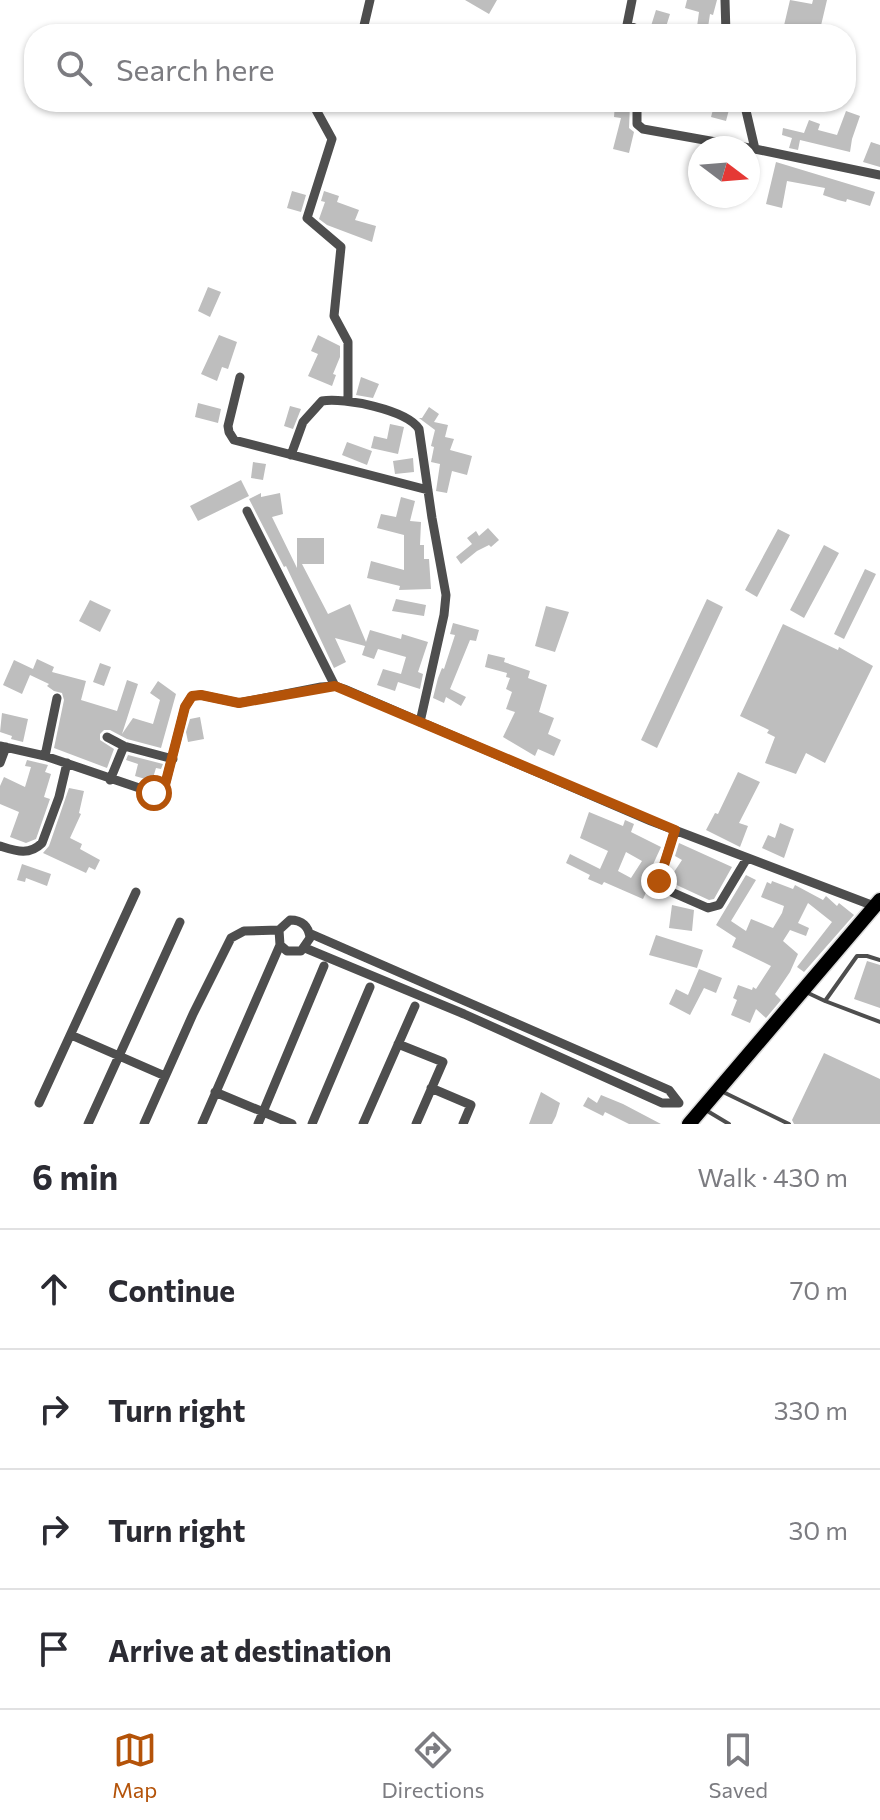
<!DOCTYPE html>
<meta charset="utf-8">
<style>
body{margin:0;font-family:Commissioner,sans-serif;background:#f7f7f7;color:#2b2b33}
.compass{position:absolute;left:688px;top:136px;width:72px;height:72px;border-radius:50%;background:#fff;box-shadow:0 2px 6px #0004;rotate:106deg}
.stop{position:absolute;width:24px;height:24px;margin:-18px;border:6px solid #b45309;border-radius:50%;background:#fff}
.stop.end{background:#b45309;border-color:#fff;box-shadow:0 2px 8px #0008}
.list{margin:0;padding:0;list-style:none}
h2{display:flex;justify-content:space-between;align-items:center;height:104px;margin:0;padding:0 32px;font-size:34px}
h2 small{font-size:26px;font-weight:400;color:#7c7c81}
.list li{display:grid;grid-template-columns:52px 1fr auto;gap:24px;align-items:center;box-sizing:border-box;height:120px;padding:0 32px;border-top:2px solid #e1e1e2}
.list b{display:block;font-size:30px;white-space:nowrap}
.list em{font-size:26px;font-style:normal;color:#7c7c81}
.icon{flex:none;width:44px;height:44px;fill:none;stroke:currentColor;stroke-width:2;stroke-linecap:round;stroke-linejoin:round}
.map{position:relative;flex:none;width:880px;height:1124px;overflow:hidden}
.search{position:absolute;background:#fff;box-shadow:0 2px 6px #0004;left:24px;right:24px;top:24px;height:88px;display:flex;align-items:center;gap:20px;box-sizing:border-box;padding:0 28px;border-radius:32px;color:#7c7c81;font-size:30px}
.sheet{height:584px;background:#fff}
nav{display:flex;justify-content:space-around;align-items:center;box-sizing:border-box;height:112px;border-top:2px solid #e1e1e2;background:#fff;font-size:22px;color:#7c7c81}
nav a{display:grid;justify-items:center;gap:4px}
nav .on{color:#b45309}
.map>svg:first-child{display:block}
.building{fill:#bebebe;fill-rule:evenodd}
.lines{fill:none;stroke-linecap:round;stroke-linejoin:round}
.primary-casing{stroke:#dbdbdb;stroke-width:17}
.service{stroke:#4e4e4e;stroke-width:4}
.minor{stroke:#4e4e4e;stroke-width:9}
.primary{stroke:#000;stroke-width:14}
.route{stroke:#b45309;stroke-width:10}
</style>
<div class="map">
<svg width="880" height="1124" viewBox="0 0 880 1124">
<rect width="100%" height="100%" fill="#fff"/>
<!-- building -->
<path class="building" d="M465,0H497L489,14Z
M687,0H717L713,15L710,14L707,34H696L699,12L685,8Z
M790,0L812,4L813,0H827L819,34H782Z
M656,10L670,14L665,30L651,26Z
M715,102H731L726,121L711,117Z
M615,103L630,104L629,128L634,132L629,153L613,149L621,118L614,117Z
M846,111L860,116L852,139L850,152L800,140L798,150L789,148L792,138L782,135L783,128L804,133L809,120L820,124L818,130L837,135Z
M871,142L880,145V167L863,162Z
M776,162L875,192L870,206L847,199L846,202L838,200L823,195L825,188L787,181L782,208L766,204Z
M292,191L306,195L301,212L287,208Z
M324,191L339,196L337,202L359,210L355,220L376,226L372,242L327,225L319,219L325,202L321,201Z
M208,287L221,292L210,317L198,311Z
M219,335L237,342L228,369L222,367L217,381L201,374Z
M318,335L340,346V357L333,374L336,375L332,386L308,376L318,354L311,351Z
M361,377L379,384L373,398L356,395Z
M198,403L221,409L218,423L195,417Z
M290,406L301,409L293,429L284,426Z
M429,407L439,414L434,422L448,425L445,437L454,439L450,450L472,456L467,475L452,471L447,493L436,491L440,464L431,462L434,447L431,446L435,430L419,418H422Z
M390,424L404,427L398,454L371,448L374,436L387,439Z
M347,442L372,451L367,465L342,455Z
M413,458L414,472L395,474L393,461Z
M253,462L266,464L263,480L251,478Z
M241,480L249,496L198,521L190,506Z
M261,493V497L280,493L283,514L272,517L297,568V538H324V564H302L328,614L350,604L366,642L370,630L401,639L402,634L428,642L418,672L423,674L420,689L398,682L395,691L377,685L383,669L401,674L406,657L378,649L374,659L362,655L365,646L335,638L346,662L334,668L286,566L284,567L249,499Z
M401,497L415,501L410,521L421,522L420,545H424V559H429L431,589L399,590L400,586L367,578L371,561L404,570V535L377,528L381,514L396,517Z
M488,528L499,540L491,547L489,545L477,551L461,564L456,557L472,544L467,538L476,531L479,536Z
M778,529L790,535L757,597L745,590Z
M824,545L839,553L804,618L790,610Z
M865,569L876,574L844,639L834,634Z
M396,599L426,605L424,616L392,611Z
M707,599L723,607L657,748L641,740Z
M90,600L111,610L100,632L79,621Z
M546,606L569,612L555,652L535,646Z
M453,623L479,630L476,641L470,640L450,689L466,697L461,706L446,697L444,703L433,698L438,678L442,668L444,669L455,635L450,634Z
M783,624L838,650L839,647L873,666L825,763L806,753L796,774L765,763L775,737L767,733L769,730L740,716Z
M488,654L505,658L504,662L530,671L528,678L547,685L539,712L554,718L548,734L561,740L554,756L538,749L535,756L503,737L515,712L506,709L512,692L506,689L510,678L506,677L507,673L485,667Z
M37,659L54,667L52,672L86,681L81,700L117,711L127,680L138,684L122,734L133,718L153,724L160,700L150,693L158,681L176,694L161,748L127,739L110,730H104L100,734V740L114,749L107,768L54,748L64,700L62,693L54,691L47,686L49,684L30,675L22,694L3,685L14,660L33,669Z
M100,663L111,667L104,686L93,682Z
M2,713L28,719L23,742L11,739L12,736L0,732Z
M200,717L204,739L188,742L186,732L190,719Z
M128,755L163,764L161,769L156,768L152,781L135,776L138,764L126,760Z
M27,760L48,765L45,772L51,774L44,797L50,799L36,839L26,843L10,837L19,812L0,804V786L4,777L25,787L31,767L25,766Z
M738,772L760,782L739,823L748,826L740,847L706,830L715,813L718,814Z
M69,788L84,791L79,813L81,814L70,838L82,844L80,849L100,860L95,870L89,867L86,873L43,853L49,846Z
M589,812L623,826L625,820L634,824L631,832L661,847L645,882L650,884L643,899L604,882L602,885L588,879L590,875L566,863L570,854L600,869L608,851L580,838ZM626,852L642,861L631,878L618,871Z
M780,823L794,829L784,858L762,848L768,835L775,838Z
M679,843L732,867L714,899L709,900L668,881L682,860L675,856Z
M22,864L51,874L47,886L26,878L25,882L17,880Z
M746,875L756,880L731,921L746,931L751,919L773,928L782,913L784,906L761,897L767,882L771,884L772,881L793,889L795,885L823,900L826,896L837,906L839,903L854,915L804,972L797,967L832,922L808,903L798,923L809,928L806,936L790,930L783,941L798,954L790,972L775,994L781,1000L766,1018L756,1009L750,1023L731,1015L737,1000L733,998L738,985L752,990L753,987L756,989L771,966L732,947L736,938L716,925Z
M672,905L694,910L692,931L669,928Z
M656,935L703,950L697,968L649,955Z
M867,961L880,965V1008L854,999Z
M699,969L722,978L716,993L704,988L690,1015L669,1004L676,989L688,995Z
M824,1053L880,1079V1124H794L792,1120Z
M541,1092L560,1103L556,1116L552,1124H529Z
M601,1095L623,1104L661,1124H629L605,1112L603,1116L583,1106L588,1097L597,1103Z"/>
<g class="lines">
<defs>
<path id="primary" d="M689,1124L880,900"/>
</defs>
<!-- primary casing -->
<use href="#primary" class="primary-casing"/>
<!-- service -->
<path class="service" d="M808,993L825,1001L857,956H867L880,960
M825,1001L880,1022
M721,1091L789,1124
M704,1109L729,1124"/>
<!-- minor -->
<path class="minor" d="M632,0L627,25L649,34
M725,0L726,34
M362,34L370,0
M319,102L315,108L332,139L307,218L341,247L334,316L348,342V400
M637,102V124L643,129L755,149
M744,102L755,149L880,175
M240,377L228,426L229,432L234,440L428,490
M291,455L303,422L322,401C344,397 407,410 419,429L432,518L446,595L444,615L420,722
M247,511L335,686
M107,737L124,746L173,759
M0,746L45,756L154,793L165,785L185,707L192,696L201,695L239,703L321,687L335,686L344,689L651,821L874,906
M45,756L57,698
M0,763L6,747
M110,780L124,746
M675,830L660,877V887L708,908L719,905L746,860
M0,846C16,851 29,856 42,843L59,797L67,763
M305,948L464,1014L662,1103H679L669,1090L309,933
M71,1035L165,1076
M398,1044L443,1062L416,1124
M431,1088L471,1105L463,1124
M215,1092L292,1124
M39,1103L136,892
M88,1124L180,922
M144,1124L193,1014L231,938L244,931L279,930
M202,1124L280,945L279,930L290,920C302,920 309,926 310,938L301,951H287L280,945
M258,1124L324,966
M312,1124L370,987
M363,1124L415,1006"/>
<!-- primary -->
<use href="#primary" class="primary"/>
</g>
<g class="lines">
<!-- route -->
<path class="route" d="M154,793L165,785L185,707L192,696L201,695L239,703L335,686L675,830L659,881"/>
</g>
</svg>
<svg class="compass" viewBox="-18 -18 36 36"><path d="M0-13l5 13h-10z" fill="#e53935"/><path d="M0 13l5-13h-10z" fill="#7c7c81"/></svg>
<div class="stop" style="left:154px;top:793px"></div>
<div class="stop end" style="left:659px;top:881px"></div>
<div class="search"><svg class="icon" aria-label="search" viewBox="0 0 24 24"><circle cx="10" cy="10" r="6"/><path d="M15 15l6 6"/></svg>Search here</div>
</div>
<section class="sheet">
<h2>6 min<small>Walk · 430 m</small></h2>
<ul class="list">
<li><svg class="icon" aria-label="ahead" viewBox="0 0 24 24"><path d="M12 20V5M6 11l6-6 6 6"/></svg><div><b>Continue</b></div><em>70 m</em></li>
<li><svg class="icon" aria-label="right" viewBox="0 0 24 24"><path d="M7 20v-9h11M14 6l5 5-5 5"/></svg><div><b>Turn right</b></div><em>330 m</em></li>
<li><svg class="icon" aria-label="right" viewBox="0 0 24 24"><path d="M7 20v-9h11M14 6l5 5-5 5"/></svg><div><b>Turn right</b></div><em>30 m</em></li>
<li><svg class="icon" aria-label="arrive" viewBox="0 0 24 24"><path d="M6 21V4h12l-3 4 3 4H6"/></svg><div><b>Arrive at destination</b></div></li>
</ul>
</section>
<nav>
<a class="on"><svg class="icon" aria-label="map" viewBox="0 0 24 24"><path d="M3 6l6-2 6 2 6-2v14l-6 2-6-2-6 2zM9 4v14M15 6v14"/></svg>Map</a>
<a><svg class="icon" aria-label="directions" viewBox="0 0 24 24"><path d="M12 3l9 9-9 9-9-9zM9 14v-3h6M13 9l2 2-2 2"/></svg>Directions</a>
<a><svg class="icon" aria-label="saved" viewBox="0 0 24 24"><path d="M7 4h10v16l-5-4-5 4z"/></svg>Saved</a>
</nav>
